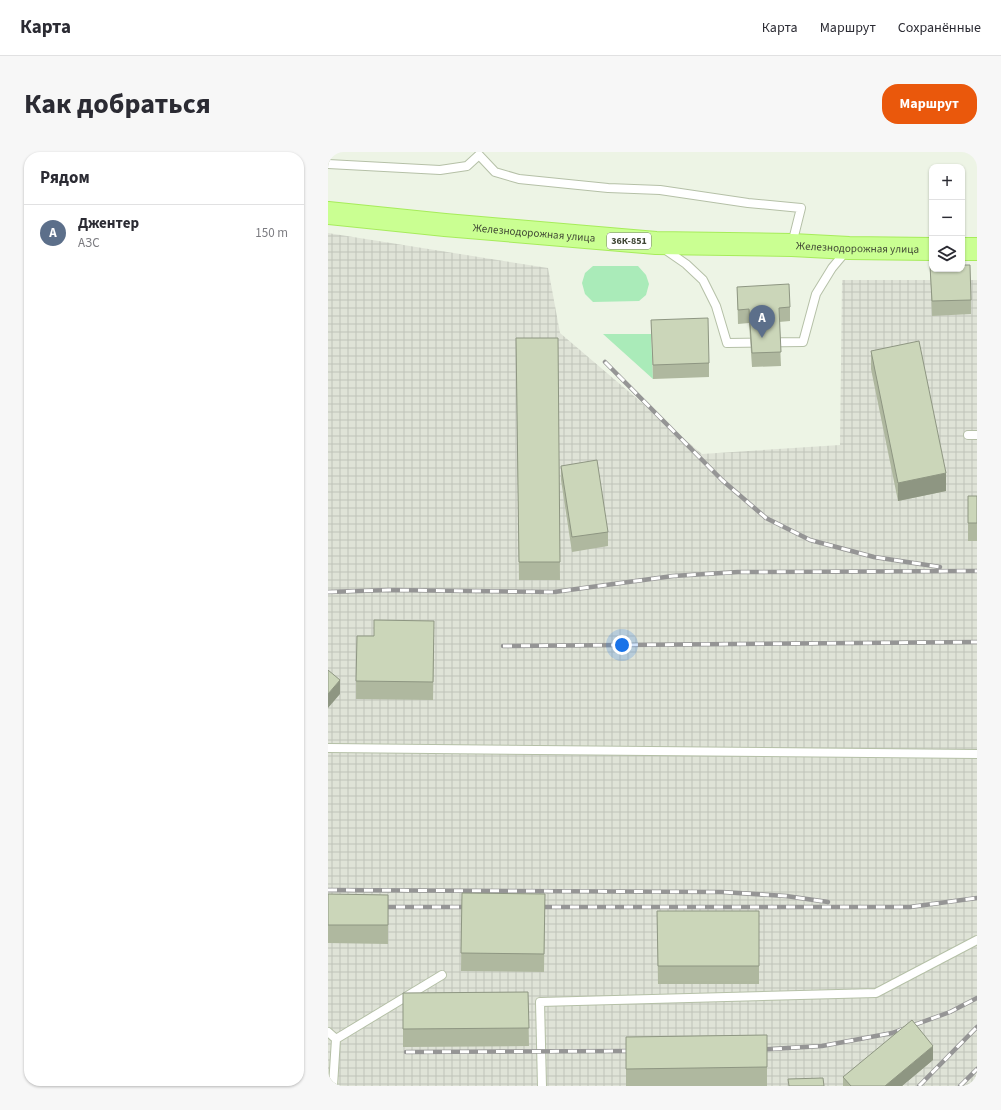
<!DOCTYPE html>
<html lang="ru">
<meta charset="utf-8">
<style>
body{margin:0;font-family:"Source Sans 3",sans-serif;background:#f7f7f7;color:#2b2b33}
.controls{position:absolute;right:12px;top:12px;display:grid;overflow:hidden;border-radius:8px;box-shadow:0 1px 3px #0004}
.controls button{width:36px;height:36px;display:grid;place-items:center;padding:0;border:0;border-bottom:1px solid #e1e1e2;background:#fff;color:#2b2b33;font:20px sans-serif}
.you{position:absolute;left:294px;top:493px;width:14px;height:14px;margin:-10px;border:3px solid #fff;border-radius:50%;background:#1a73e8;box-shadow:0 0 0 6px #1a73e833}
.badge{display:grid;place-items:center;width:26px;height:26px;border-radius:50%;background:#ea580c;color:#fff;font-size:13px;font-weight:700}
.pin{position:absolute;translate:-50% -33px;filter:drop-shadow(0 1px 2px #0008)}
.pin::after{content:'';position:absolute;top:21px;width:14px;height:12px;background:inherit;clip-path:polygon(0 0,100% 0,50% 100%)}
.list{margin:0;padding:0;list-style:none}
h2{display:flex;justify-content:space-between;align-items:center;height:52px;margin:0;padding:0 16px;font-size:17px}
h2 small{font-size:13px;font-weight:400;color:#7c7c81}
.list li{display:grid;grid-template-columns:26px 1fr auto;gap:12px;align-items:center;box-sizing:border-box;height:56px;padding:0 16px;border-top:1px solid #e1e1e2}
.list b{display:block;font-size:15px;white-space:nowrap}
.list p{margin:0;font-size:13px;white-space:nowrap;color:#7c7c81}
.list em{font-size:13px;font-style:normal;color:#7c7c81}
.icon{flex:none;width:22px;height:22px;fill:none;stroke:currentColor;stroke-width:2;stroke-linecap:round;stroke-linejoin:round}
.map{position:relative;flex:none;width:649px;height:934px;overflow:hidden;border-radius:16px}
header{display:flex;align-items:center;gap:24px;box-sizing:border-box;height:56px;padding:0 20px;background:#fff;border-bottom:1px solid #e1e1e2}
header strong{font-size:19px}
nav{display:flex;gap:22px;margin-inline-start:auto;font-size:14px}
.intro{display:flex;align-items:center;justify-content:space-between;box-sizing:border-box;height:96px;padding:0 24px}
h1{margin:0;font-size:28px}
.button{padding:10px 18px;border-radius:16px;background:#ea580c;color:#fff;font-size:14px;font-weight:700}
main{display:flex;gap:24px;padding:0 24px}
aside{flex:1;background:#fff;border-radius:16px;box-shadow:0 1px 3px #0004}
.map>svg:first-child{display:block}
.industrial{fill:url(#industrial-grid)}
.green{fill:#aaebb9}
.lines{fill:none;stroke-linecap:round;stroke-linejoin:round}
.lane-casing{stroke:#b5c0a7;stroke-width:10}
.primary-casing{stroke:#a7ec5b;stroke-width:24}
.lane{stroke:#fff;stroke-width:8}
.primary{stroke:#caff92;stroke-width:22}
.rail-casing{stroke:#959595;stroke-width:4.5}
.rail{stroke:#fff;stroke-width:3;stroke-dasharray:9;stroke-linecap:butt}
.wall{fill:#afb89f}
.shaded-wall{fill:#8e9682}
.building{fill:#cbd6b9;stroke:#8e9682}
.labels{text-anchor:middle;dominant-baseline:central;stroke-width:3.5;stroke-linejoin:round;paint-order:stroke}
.shield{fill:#fff;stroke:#797e71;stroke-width:1}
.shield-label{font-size:10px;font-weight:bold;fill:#3f4634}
.street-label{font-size:11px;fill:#3f4634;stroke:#fff}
</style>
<header>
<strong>Карта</strong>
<nav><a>Карта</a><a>Маршрут</a><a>Сохранённые</a></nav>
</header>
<div class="intro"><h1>Как добраться</h1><a class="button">Маршрут</a></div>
<main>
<aside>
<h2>Рядом<small></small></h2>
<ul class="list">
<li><span class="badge" style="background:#5c6f8a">A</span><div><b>Джентер</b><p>АЗС</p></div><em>150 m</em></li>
</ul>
</aside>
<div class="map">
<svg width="649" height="934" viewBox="0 0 649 934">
<defs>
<pattern id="industrial-grid" width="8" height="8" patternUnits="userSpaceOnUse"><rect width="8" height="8" fill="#dfe3d7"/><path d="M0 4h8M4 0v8" fill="none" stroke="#c0c4b9"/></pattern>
</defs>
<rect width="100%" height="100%" fill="#edf4e5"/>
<!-- industrial -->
<path class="industrial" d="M0,81L220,116L232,181L374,302L512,293L514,128H649V934H0Z"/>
<!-- green -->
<path class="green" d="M265,114H310L318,123L321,132L318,143L311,149L265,150L257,142L254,131L257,121Z
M275,182H323L325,227Z"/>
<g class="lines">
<defs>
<path id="lane" d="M0,12L112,18L139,14L151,3L167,20L191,27L280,36L332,38L420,51L473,56L464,92
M335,96L358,112L375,128L388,154L399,191L475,190L488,142L504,116L519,98
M640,283H649
M0,596L649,602
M0,880L8,887L5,934
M8,887L114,823
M214,934L212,850L548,841L649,788"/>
<g id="primary">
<path id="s1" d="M0,61L117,73L328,91L464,93L521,96L604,97"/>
<path d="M634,97H649"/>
</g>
</defs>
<!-- lane casing -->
<use href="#lane" class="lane-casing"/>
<!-- primary casing -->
<use href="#primary" class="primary-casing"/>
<!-- lane -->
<use href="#lane" class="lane"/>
<!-- primary -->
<use href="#primary" class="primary"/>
<defs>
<path id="rail" d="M277,210L394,328L438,366L482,388L546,405L612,415
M0,440L61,438L226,440L345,424L410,420L649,419
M175,494L649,490
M0,738L394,740L458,744L500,750
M50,755H144
M206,755H582L649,746
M427,898L494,894L564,881L622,860L649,846
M78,900L309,899
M591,934L649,875
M632,934L649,917"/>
</defs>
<!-- rail casing -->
<use href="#rail" class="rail-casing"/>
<!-- rail -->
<use href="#rail" class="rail"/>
</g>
<!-- wall -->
<path class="wall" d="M602,114L643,148V162L604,164Z
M409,135L462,155V169L451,170L453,214L424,215L421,171L410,172Z
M323,168L381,211V225L325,227Z
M188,186H230L232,428H191Z
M543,199L618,339L570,349L543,217Z
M233,314L280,380V394L244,400L233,328Z
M640,344H649V389H640Z
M46,484L106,487L105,548L28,547V529Z
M134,741L217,742L216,820L133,819Z
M0,742L60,743V792L0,791Z
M329,759H431V832H330Z
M200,840L201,894L75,895V841Z
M439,883V934H298V885Z
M605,908L574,934H515V925Z"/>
<!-- shaded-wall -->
<path class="shaded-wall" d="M618,321V339L570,349V331Z
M12,528V542L0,556V542Z
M605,894V908L574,934H557Z"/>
<!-- building -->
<path class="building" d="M634,113H642L643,148L604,149L602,114H604V117H634Z
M461,132L462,155L451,156L453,200L424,201L421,157L410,158L409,135Z
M380,166L381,211L325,213L323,168Z
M188,186H230L232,410H191Z
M591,189L618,321L570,331L543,199Z
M269,308L280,380L244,385L233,314Z
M640,344H649V371H640Z
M46,468L106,469L105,530L28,529L29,484H46Z
M0,518L12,528L0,542Z
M134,741L217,742L216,802L133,801Z
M0,742L60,743V773H0Z
M329,759H431V814H330Z
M200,840L201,876L75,877V841Z
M584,868L605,894L557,934H523L515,925Z
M439,883V915L298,917V885Z
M495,926L496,934H461L460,927Z"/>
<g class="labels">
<!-- shield labels -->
<rect class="shield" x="279" y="81" width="44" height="16" rx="3"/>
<g class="shield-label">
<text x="301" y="89">36К-851</text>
</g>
<!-- street labels -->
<g class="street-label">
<text stroke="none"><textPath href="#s1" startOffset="207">Железнодорожная улица</textPath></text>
<text stroke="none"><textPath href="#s1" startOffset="531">Железнодорожная улица</textPath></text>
</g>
</g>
</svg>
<div class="controls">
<button>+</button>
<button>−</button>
<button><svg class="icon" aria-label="layers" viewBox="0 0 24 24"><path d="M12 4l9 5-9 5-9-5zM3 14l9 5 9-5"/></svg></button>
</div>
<div class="you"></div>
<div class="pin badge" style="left:434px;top:186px;background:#5c6f8a">A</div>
</div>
</main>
